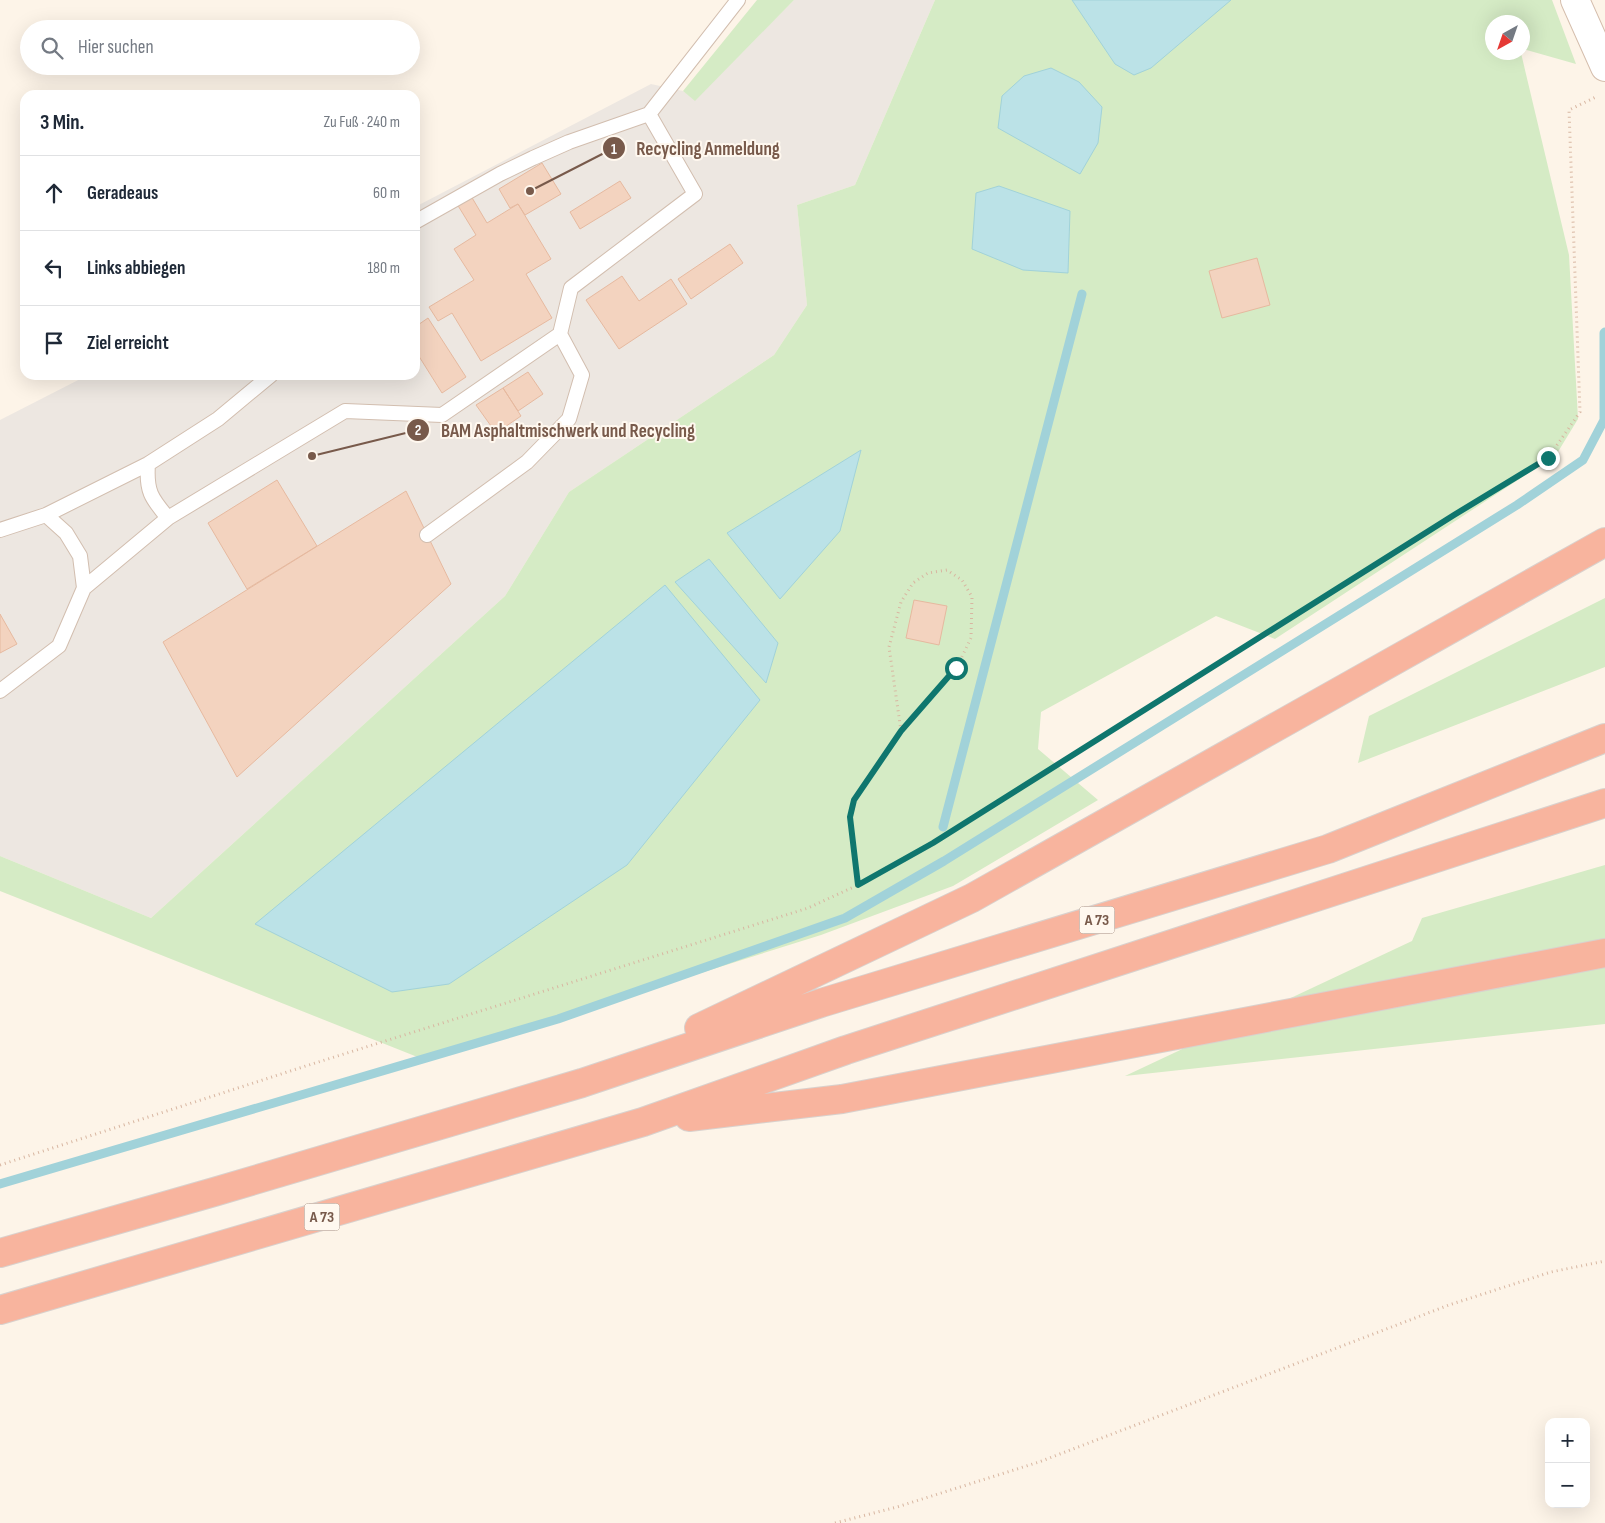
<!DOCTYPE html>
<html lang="de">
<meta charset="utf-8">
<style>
body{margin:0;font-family:"Sofia Sans Condensed",sans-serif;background:#f2f2f3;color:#1f2937}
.controls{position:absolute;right:15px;bottom:15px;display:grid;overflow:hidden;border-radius:10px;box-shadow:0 5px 20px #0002}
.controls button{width:45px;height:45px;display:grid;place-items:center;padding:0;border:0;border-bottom:1px solid #e0e1e3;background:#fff;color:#1f2937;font:25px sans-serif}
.compass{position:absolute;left:1485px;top:15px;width:45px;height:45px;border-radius:50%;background:#fff;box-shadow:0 5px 20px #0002;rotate:220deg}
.stop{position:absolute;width:15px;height:15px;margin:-11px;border:4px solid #0f766e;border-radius:50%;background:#fff}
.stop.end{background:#0f766e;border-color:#fff;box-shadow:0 1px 5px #0008}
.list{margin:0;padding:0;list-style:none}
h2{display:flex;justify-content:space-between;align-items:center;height:65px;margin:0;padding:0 20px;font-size:21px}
h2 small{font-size:16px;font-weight:400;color:#747a83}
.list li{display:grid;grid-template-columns:32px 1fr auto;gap:15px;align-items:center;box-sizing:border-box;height:75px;padding:0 20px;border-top:1px solid #e0e1e3}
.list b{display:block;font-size:19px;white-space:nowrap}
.list em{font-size:16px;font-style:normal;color:#747a83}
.icon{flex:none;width:28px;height:28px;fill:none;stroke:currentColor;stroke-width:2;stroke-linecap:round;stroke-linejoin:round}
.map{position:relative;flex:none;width:1605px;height:1523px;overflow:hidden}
.search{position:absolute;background:#fff;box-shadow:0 5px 20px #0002;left:20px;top:20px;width:400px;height:55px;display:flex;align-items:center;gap:12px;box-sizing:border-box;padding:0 18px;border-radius:28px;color:#747a83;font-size:19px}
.panel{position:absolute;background:#fff;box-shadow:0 5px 20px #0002;left:20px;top:90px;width:400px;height:290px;border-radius:15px}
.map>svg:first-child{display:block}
.industrial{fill:#ede7e1}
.green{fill:#d5ebc5}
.water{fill:#bbe2e7;stroke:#a1d2d9}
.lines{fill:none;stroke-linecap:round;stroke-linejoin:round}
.stream{stroke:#a1d2d9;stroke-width:9}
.building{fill:#f3d3bf;stroke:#e6b99f}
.lane-casing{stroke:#d2beaf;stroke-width:16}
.secondary-casing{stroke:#d5bead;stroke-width:30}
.highway-casing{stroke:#d9d1cd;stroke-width:30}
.path{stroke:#d8b6a1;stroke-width:3;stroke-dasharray:1 4;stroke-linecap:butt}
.lane{stroke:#fff;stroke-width:14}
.secondary{stroke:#fff;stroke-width:28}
.highway{stroke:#f8b49e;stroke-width:28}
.route{stroke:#0f766e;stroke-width:6}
.labels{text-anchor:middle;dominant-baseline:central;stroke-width:4;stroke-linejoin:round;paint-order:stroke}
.shield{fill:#fff8ef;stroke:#a0897c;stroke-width:1}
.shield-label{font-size:16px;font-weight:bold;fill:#785a4b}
.leader{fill:none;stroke:#785a4b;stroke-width:2}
.callout-dot{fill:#785a4b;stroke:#fff8ef;stroke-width:2}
.mark-label{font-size:15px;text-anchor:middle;font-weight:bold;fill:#fff}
.callout-label{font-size:19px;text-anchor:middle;font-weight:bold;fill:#785a4b;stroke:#fff8ef;stroke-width:4;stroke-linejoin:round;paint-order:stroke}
</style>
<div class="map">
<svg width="1605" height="1523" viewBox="0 0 1605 1523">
<rect width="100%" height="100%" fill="#fdf4e8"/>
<!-- industrial -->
<path class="industrial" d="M794,0H935L855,185L797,205L807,305L774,355L569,492L505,596L151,918L0,856V420L88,375H415V207L651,84L683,91L695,100Z"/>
<!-- green -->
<path class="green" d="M757,0H794L695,101L683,91Z
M935,0H1552L1576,64L1523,49L1522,22H1492V52L1521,53L1569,255L1578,419L1556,455L1275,639L1216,616L1041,712L1038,749L1098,800L953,886L821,935L425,1060L0,891V856L151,918L505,596L569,492L774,355L807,305L797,205L855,185Z
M1605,598V667L1358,763L1369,716Z
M1605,865V1024L1125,1076L1412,941L1422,918Z"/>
<!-- water -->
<path class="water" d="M1072,0H1231L1151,68L1134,75L1115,64Z
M1051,68L1079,82L1102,107L1098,143L1080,174L998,128L1002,96L1024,76Z
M999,186L1070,211L1068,273L1023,270L972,249L976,193Z
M861,450L840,531L780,599L727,533Z
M709,559L778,643L766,683L675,582Z
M665,585L760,700L627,865L449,984L392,992L255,924Z"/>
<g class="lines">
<!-- stream -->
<path class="stream" d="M943,827L1082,294
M0,1184L558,1019L845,918L944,861L1517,505L1583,460L1604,420V333L1605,332"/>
</g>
<!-- building -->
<path class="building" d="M542,163L561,194L525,215L518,204L510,208L499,189Z
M620,181L631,198L580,229L570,212Z
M471,196L487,223L518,204L551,259L526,274L552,318L481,361L452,313L438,321L429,307L474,280L454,249L476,235L457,204Z
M730,244L743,263L691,299L678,279Z
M1257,258L1270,305L1222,318L1209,271Z
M622,276L639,301L671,279L687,304L619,349L586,300Z
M428,318L466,377L442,393L415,350V327Z
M528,372L543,394L518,411L503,388Z
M503,388L521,416L496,433L476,405Z
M277,480L317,546L247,589L208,523Z
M406,491L451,584L237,777L163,642Z
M914,600L947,606L939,645L906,638Z
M0,614L17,644L0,653Z"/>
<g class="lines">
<defs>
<path id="lane" d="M415,222L500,174L533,158L569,142L649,114L738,0
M148,464C146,491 151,498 168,518
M46,515L66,533L80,556L84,588
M0,530L46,515L148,464L218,419L271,375
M427,535L527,462L569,419L582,375L560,334
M0,691L59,646L84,588L168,518L345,411L442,415L560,334L571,288L695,194L649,114"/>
<path id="secondary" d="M1575,0L1605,67"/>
<path id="highway" d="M699,1028L972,898L1605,542
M689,1117L842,1099L1605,953
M0,1253L214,1192L582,1083L821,1003L1328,849L1605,738
M0,1310L643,1122L846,1050L1605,803"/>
</defs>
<!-- lane casing -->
<use href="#lane" class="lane-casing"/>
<!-- secondary casing -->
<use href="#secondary" class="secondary-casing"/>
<!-- highway casing -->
<use href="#highway" class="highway-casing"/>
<!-- path -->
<path class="path" d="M858,885L851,817L855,800L901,731L956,669L971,638L972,597L962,580L947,570L928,573L913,583L901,602L889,647L901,731
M0,1165L312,1064L808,908L858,885L933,843L1454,515L1548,458L1580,412L1569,110L1598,96
M835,1523L897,1507L1039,1462L1449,1305L1551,1272L1605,1261"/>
<!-- lane -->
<use href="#lane" class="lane"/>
<!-- secondary -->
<use href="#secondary" class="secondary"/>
<!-- highway -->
<use href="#highway" class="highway"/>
</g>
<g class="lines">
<!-- route -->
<path class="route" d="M956,668L901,731L854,800L850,817L858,885L933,843L1454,515L1548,458"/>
</g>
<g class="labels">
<!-- shield labels -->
<g class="shield">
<rect x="1079.5" y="906.5" width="35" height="27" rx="4"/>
<rect x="304.5" y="1203.5" width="35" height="27" rx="4"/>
</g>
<g class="shield-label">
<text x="1097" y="920">A 73</text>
<text x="322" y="1217">A 73</text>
</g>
</g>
<!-- callouts -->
<path class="leader" d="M530 191L614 148M312 456L418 430"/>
<g class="callout-dot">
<circle cx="530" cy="191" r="5"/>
<circle cx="312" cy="456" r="5"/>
<circle cx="614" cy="148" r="12"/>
<circle cx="418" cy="430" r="12"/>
</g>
<g class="mark-label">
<text x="614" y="154">1</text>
<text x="418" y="435">2</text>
</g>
<g class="callout-label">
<text x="708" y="155">Recycling Anmeldung</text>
<text x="568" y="437">BAM Asphaltmischwerk und Recycling</text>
</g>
</svg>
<div class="controls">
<button>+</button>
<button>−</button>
</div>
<svg class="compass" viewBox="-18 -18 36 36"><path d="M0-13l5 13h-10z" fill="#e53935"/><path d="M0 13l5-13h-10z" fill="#747a83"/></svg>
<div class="stop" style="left:956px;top:668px"></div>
<div class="stop end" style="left:1548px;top:458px"></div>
<div class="search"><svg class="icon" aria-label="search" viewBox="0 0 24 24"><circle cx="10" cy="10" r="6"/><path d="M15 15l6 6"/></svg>Hier suchen</div>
<section class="panel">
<h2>3 Min.<small>Zu Fuß · 240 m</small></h2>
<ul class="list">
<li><svg class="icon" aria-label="ahead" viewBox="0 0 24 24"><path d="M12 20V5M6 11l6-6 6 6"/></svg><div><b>Geradeaus</b></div><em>60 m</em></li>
<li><svg class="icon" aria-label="left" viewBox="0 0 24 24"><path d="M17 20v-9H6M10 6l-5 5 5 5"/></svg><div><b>Links abbiegen</b></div><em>180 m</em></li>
<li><svg class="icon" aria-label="arrive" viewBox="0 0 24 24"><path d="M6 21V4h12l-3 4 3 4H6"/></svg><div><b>Ziel erreicht</b></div></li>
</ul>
</section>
</div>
